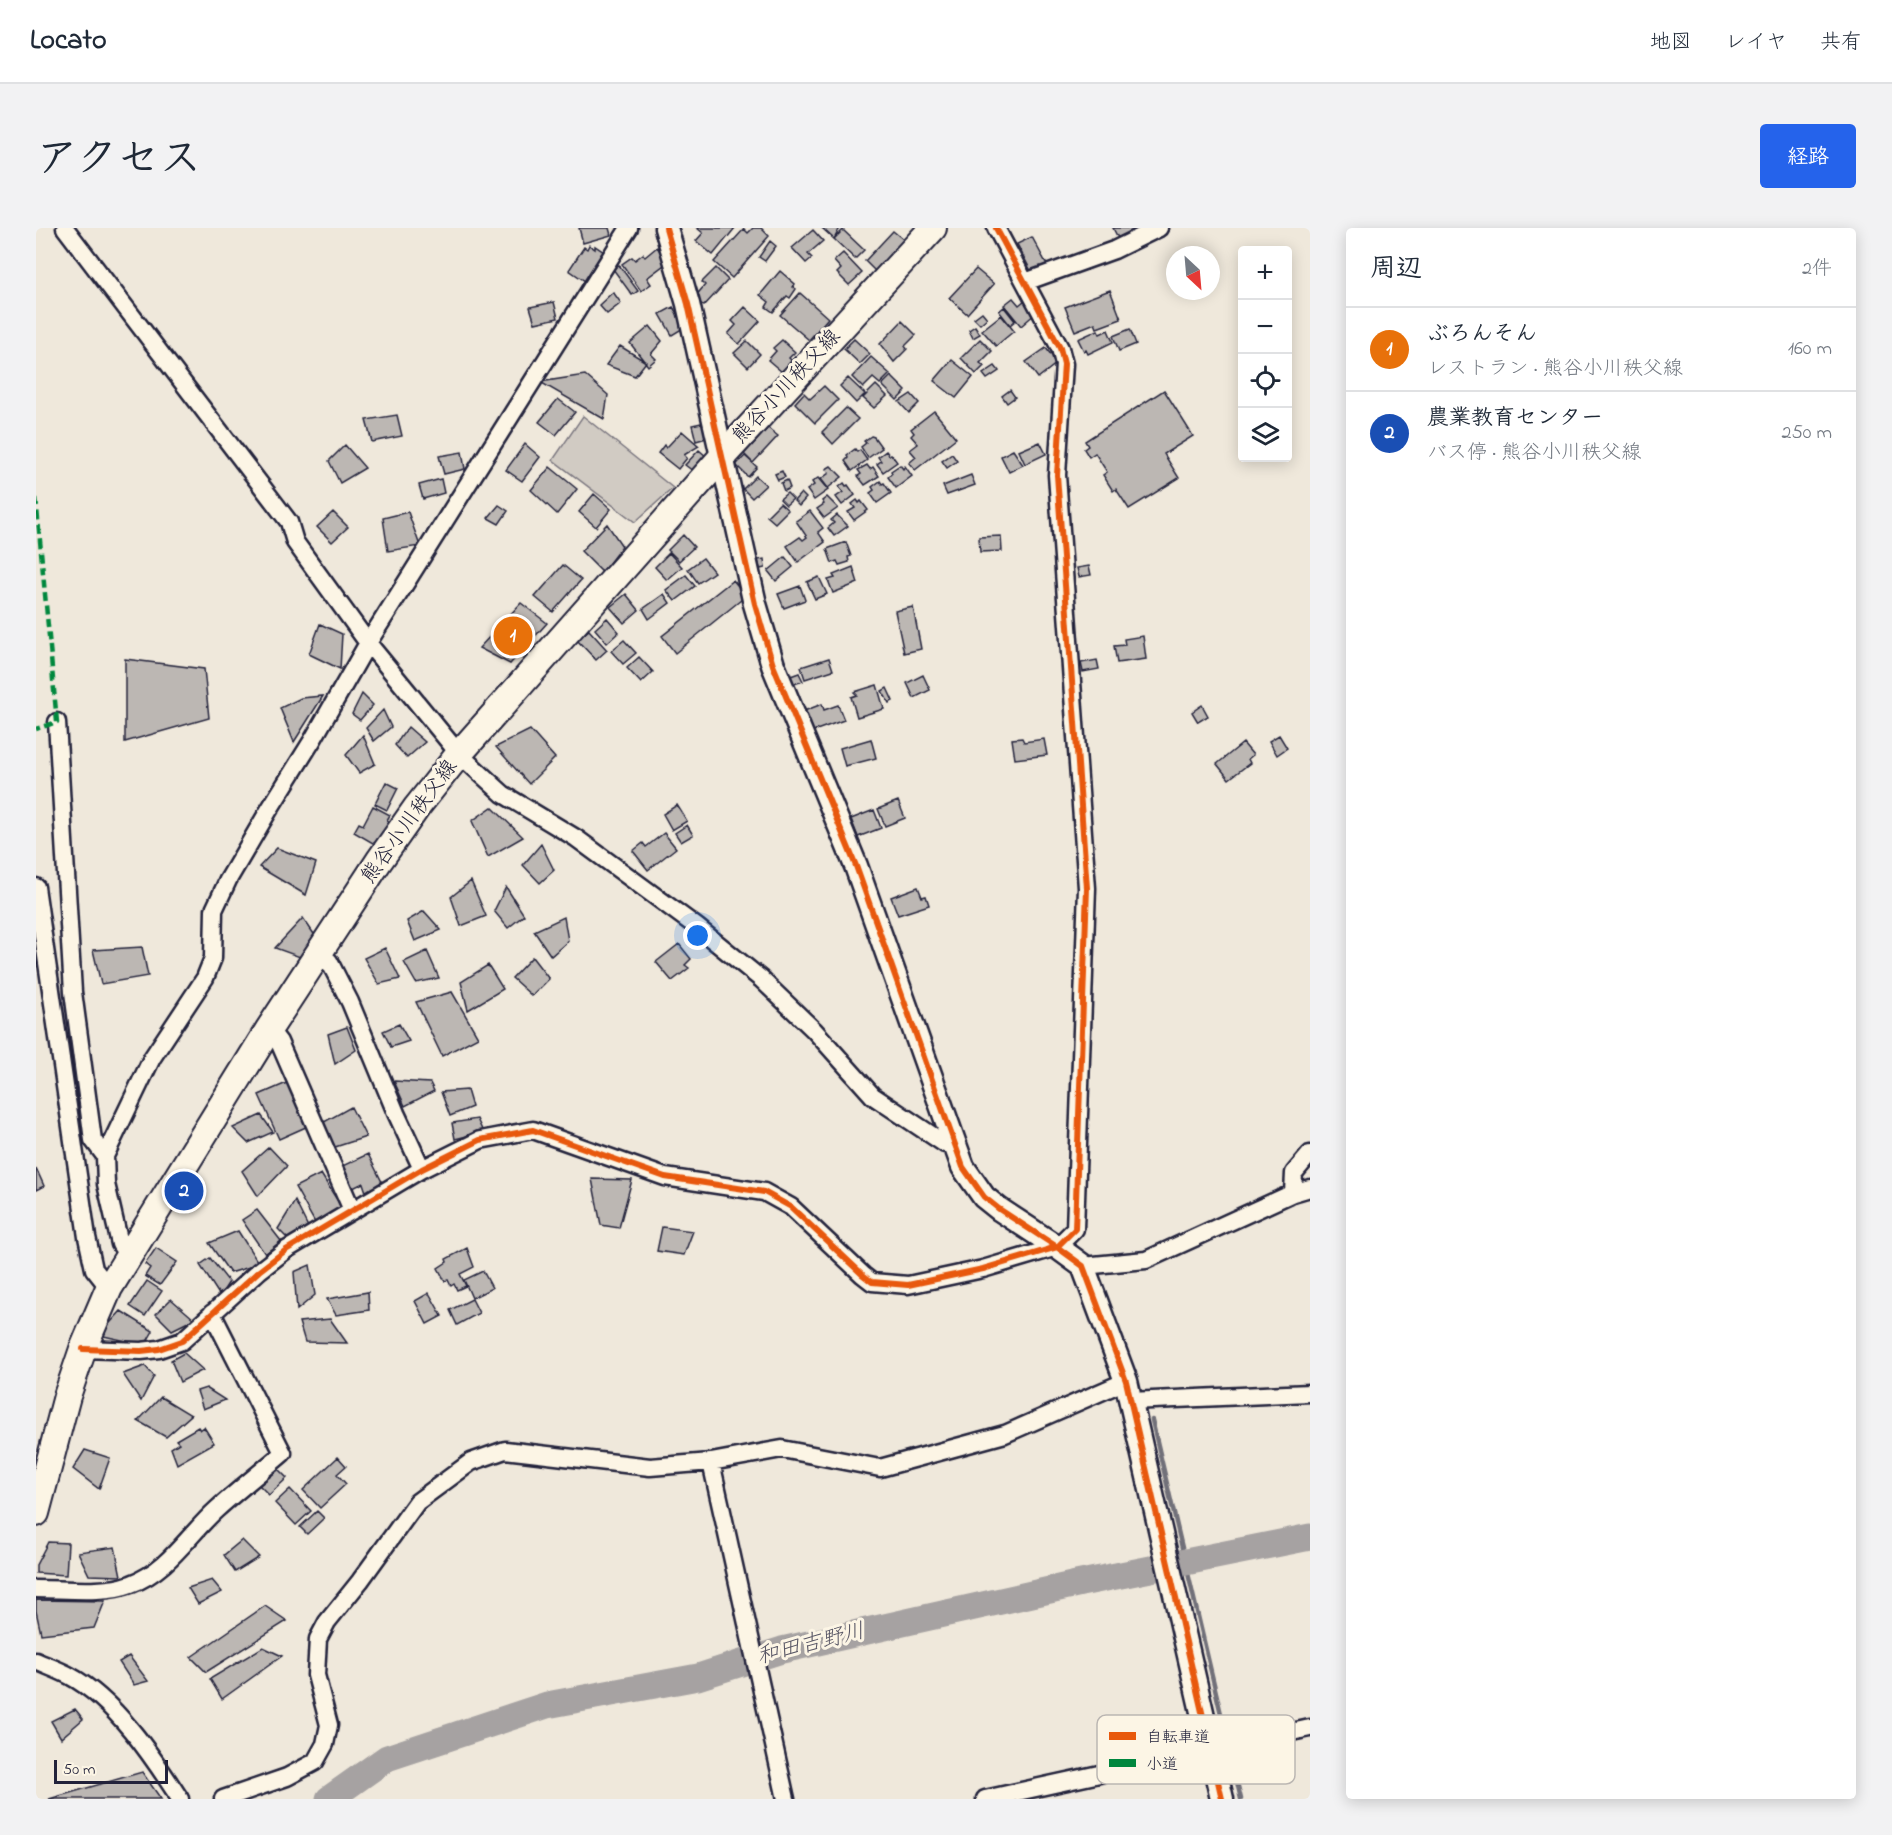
<!DOCTYPE html>
<html lang="ja">
<meta charset="utf-8">
<style>
body{margin:0;font-family:"Indie Flower","Klee One",sans-serif;background:#f2f2f3;color:#1f2937}
.controls{position:absolute;right:18px;top:18px;display:grid;overflow:hidden;border-radius:6px;box-shadow:0 3px 15px #0003}
.controls button{width:54px;height:54px;display:grid;place-items:center;padding:0;border:0;border-bottom:2px solid #e0e1e3;background:#fff;color:#1f2937;font:30px sans-serif}
.compass{position:absolute;left:1130px;top:18px;width:54px;height:54px;border-radius:50%;background:#fff;box-shadow:0 3px 15px #0003;rotate:154deg}
.scale{position:absolute;left:18px;bottom:15px;width:114px;box-sizing:border-box;padding-left:6px;border:3px solid #22223b;border-top:0;font-size:16px;line-height:21px;white-space:nowrap;color:#22223b;-webkit-text-stroke:4px #fcf5e5;paint-order:stroke}
.you{position:absolute;left:662px;top:708px;width:21px;height:21px;margin:-15px;border:4px solid #fff;border-radius:50%;background:#1a73e8;box-shadow:0 0 0 9px #1a73e833}
.badge{display:grid;place-items:center;width:39px;height:39px;border-radius:50%;background:#2563eb;color:#fff;font-size:20px;font-weight:700}
.pin{position:absolute;translate:-50% -50%;border:3px solid #fff;box-shadow:0 2px 6px #0006}
.list{margin:0;padding:0;list-style:none}
h2{display:flex;justify-content:space-between;align-items:center;height:78px;margin:0;padding:0 24px;font-size:26px}
h2 small{font-size:20px;font-weight:400;color:#747a83}
.list li{display:grid;grid-template-columns:39px 1fr auto;gap:18px;align-items:center;box-sizing:border-box;height:84px;padding:0 24px;border-top:2px solid #e0e1e3}
.list b{display:block;font-size:22px;white-space:nowrap}
.list p{margin:0;font-size:20px;white-space:nowrap;color:#747a83}
.list em{font-size:20px;font-style:normal;color:#747a83}
.icon{flex:none;width:33px;height:33px;fill:none;stroke:currentColor;stroke-width:2;stroke-linecap:round;stroke-linejoin:round}
.map{position:relative;flex:none;width:1274px;height:1571px;overflow:hidden;border-radius:6px}
header{display:flex;align-items:center;gap:36px;box-sizing:border-box;height:84px;padding:0 30px;background:#fff;border-bottom:2px solid #e0e1e3}
header strong{font-size:28px}
nav{display:flex;gap:33px;margin-inline-start:auto;font-size:21px}
.intro{display:flex;align-items:center;justify-content:space-between;box-sizing:border-box;height:144px;padding:0 36px}
h1{margin:0;font-size:42px}
.button{padding:15px 27px;border-radius:6px;background:#2563eb;color:#fff;font-size:21px;font-weight:700}
main{display:flex;gap:36px;padding:0 36px}
aside{flex:1;background:#fff;border-radius:6px;box-shadow:0 3px 15px #0003}
.map>svg:first-child{display:block}
.green{fill:#d1cbc3;stroke:#7a767f;stroke-width:1.5}
.lines{fill:none;stroke-linecap:round;stroke-linejoin:round}
.stream{stroke:#716f79;stroke-width:4.5}
.river{stroke:#a6a2a2;stroke-width:27}
.building{fill:#bcb7b3;stroke:#22223b;stroke-width:1.5}
.street-casing{stroke:#22223b;stroke-width:21}
.secondary-casing{stroke:#22223b;stroke-width:27}
.primary-casing{stroke:#22223b;stroke-width:30}
.street{stroke:#fcf5e5;stroke-width:16}
.secondary{stroke:#fcf5e5;stroke-width:22}
.primary{stroke:#fcf5e5;stroke-width:26}
.quiet{stroke:#00873e;stroke-width:4.5;stroke-dasharray:9 4.5;stroke-linecap:butt}
.cycleway-casing{stroke:#fcf5e5;stroke-width:10}
.cycleway{stroke:#e8590c;stroke-width:6}
.labels{text-anchor:middle;dominant-baseline:central;stroke-width:6;stroke-linejoin:round;paint-order:stroke}
.street-label{font-size:21px;fill:#22223b;stroke:#fcf5e5}
.water-label{font-size:22px;font-style:italic;fill:#575564;stroke:#fcf5e5}
.key{fill:#fcf5e5;stroke:#bbb6b2;stroke-width:1.5}
.key-label{font-size:16px;fill:#22223b}
</style>
<header>
<strong>Locato</strong>
<nav><a>地図</a><a>レイヤ</a><a>共有</a></nav>
</header>
<div class="intro"><h1>アクセス</h1><a class="button">経路</a></div>
<main>
<div class="map">
<svg width="1274" height="1571" viewBox="0 0 1274 1571">
<rect width="100%" height="100%" fill="#efe8db"/>
<filter id="ink" filterUnits="userSpaceOnUse"><feTurbulence type="fractalNoise" baseFrequency=".0167" numOctaves="2"/><feDisplacementMap in="SourceGraphic" scale="12" xChannelSelector="R" yChannelSelector="G"/><feConvolveMatrix kernelMatrix="1 2 1 2 8 2 1 2 1" color-interpolation-filters="sRGB"/></filter>
<g filter="url(#ink)">
<!-- green -->
<path class="green" d="M547,188L637,260L599,294L517,232Z"/>
<g class="lines">
<!-- stream -->
<path class="stream" d="M1116,1192L1205,1571"/>
<!-- river -->
<path class="river" d="M293,1571L351,1530L511,1477L662,1449L746,1422L1045,1355L1274,1309"/>
</g>
<!-- building -->
<path class="building" d="M543,0H573L575,7L547,15Z
M661,0H699L677,27L660,13L667,5Z
M717,0H725L733,8L696,50L678,34L708,1L712,5Z
M786,0H804L798,11Z
M1077,0H1100L1102,4L1091,10L1088,7L1082,10Z
M777,2L787,13L772,26L776,30L770,35L756,20Z
M807,2L828,22L819,31L798,11Z
M857,3L868,12L839,43L829,33Z
M996,9L1011,37L996,45L981,16Z
M734,13L740,18L729,33L723,29Z
M553,17L559,21V18L571,26L552,55L533,42L548,19L551,21Z
M621,19L632,34L611,50L615,56L605,63L586,36L596,29L599,32L607,26L609,29Z
M807,25L826,45L813,57L801,45L805,41L798,33Z
M583,37L602,63L596,67L577,41Z
M680,40L692,52L668,78L658,70L669,57L666,54Z
M940,41L958,56L931,86L913,70Z
M744,43L759,56L757,59L760,61L754,70L751,68L737,84L730,79L733,74L724,67Z
M1074,62L1085,91L1061,100L1059,95L1039,103L1029,79Z
M577,64L585,75L571,86L563,77Z
M764,65L792,90L773,112L744,87Z
M977,70L983,77L989,72L1000,85L985,98L968,77Z
M518,74L522,90L499,95L494,79Z
M637,79L649,99L636,107L624,86Z
M709,79L724,93L703,116L692,106L700,97L696,93Z
M968,79L979,93L974,97L963,83Z
M946,84L951,90L944,96L938,90Z
M965,87L978,103L960,118L946,102Z
M866,93L880,107L869,118L871,121L858,134L844,116Z
M614,98L626,113L615,126L620,131L612,138L594,115Z
M939,98L944,106L937,110L933,102Z
M1094,101L1100,116L1083,123L1077,108Z
M1062,102L1064,106L1072,102L1077,114L1052,126L1050,122L1048,123L1042,111Z
M818,111L834,126L824,136L808,121Z
M944,111L956,123L944,135L948,138L940,146L925,130Z
M746,112L759,124L753,130L756,133L746,144L732,132L740,123L737,120Z
M711,113L724,126L712,139L698,125Z
M584,118L610,134L599,148L570,137Z
M1010,120L1021,135L1002,150L990,134Z
M835,129L854,146L844,156L837,150L827,160L816,149Z
M916,132L937,149L920,170L898,153Z
M959,138L963,143L951,151L947,146Z
M549,147L572,167L568,191L504,154Z
M855,148L870,163L861,172L846,157Z
M812,150L829,166L820,175L804,158Z
M840,157L851,168L838,180L827,170Z
M788,158L802,172L779,195L759,175L768,165L774,171Z
M974,162L979,169L971,175L966,168Z
M1128,162L1157,208L1128,226L1143,250L1093,281L1080,261L1077,263L1067,247L1071,244L1059,225L1053,229L1048,221L1052,218L1049,213Z
M875,166L883,175L873,185L863,174Z
M522,171L539,184L520,207L503,194Z
M810,180L822,191L797,216L786,204Z
M898,183L920,210L879,242L873,235L880,229L874,222L882,216L875,208L878,205L875,201Z
M361,187L366,208L336,214L330,192Z
M670,194L674,209L660,213L656,197Z
M732,200L742,208L717,235L708,226Z
M646,203L663,218L648,227L651,230L642,241L622,225L628,217L630,220Z
M835,208L838,209L846,220L832,230L825,219L830,215L828,213Z
M1004,214L1010,226L989,236L983,223Z
M489,216L504,229L486,253L470,242Z
M309,217L329,240L304,255L293,233Z
M819,221L821,224L824,222L831,232L816,243L809,233L812,230L811,227Z
M663,222L671,229L657,243L649,237Z
M977,222L987,237L973,244L965,228Z
M850,223L853,227L855,226L861,234L847,244L841,236L845,233L842,229Z
M426,224L429,241L408,246L403,228Z
M916,226L921,233L911,240L906,233Z
M709,228L721,239L712,249L700,237Z
M831,237L834,241L837,239L843,248L829,257L822,248L825,246L822,242Z
M864,237L867,241L869,238L876,248L860,260L852,249L856,245L855,243Z
M795,238L806,249L792,260L785,251L793,245L790,241Z
M514,239L541,261L521,286L495,262Z
M746,243L749,249L742,252L739,246Z
M935,247L939,257L911,267L907,258Z
M720,248L730,257L716,270L707,261Z
M782,250L792,262L778,272L771,262L778,257L776,254Z
M405,251L408,265L387,271L383,257Z
M751,252L754,260L748,263L745,255Z
M844,253L846,256L848,255L855,265L841,275L834,265L838,262L836,259Z
M808,255L810,258L812,257L819,267L806,277L800,269L807,264L803,259Z
M751,265L757,271L750,277L744,271Z
M765,265L770,270L763,278L758,273Z
M558,266L575,281L560,299L543,284Z
M791,269L802,280L788,290L781,281L788,276L786,273Z
M821,272L823,275L825,273L832,282L818,292L812,284L819,280L816,276Z
M744,275L752,282L739,295L731,288Z
M463,277L472,283L463,296L452,290Z
M774,283L787,300L782,304L789,314L762,334L751,318L764,309L767,312L771,309L760,293Z
M297,284L312,299L296,314L281,299Z
M372,284L384,318L352,323L347,290Z
M801,287L812,298L798,308L792,300L798,295L795,292Z
M571,296L586,318L566,344L545,323Z
M647,307L658,319L643,333L632,322Z
M965,308L966,323L944,324L943,309Z
M810,314L815,328L812,329L813,334L803,337L801,333L796,335L791,321Z
M633,325L646,339L631,352L619,339Z
M749,329L757,339L740,353L732,343Z
M667,330L678,344L662,355L652,341Z
M728,331L729,340L724,341L722,332Z
M527,337L545,352L517,384L499,369Z
M1053,338L1055,347L1043,349L1041,340Z
M817,339L822,355L797,365L792,352L799,350L797,347Z
M650,347L659,358L639,373L630,362Z
M783,349L791,366L779,371L771,354Z
M697,352L710,368L639,425L626,408Z
M764,358L769,372L748,380L742,366Z
M590,366L603,382L588,395L574,379Z
M628,366L634,375L613,391L607,381Z
M485,375L511,395L474,436L443,420Z
M877,379L885,421L868,425L859,383Z
M571,390L583,404L571,415L559,401Z
M284,396L306,406L304,441L273,426Z
M553,402L571,422L560,432L541,412Z
M1107,408L1110,431L1081,435L1078,418L1089,417L1088,411Z
M588,412L600,425L587,436L575,423Z
M603,429L617,444L605,455L591,440Z
M793,430L797,442L769,451L765,439Z
M89,431L168,441L173,490L89,514Z
M1061,432L1063,441L1047,444L1045,435Z
M763,445L767,453L755,457L752,449Z
M887,447L894,462L878,470L871,455Z
M841,457L848,481L821,489L815,469L821,467L818,464Z
M851,460L857,473L853,475L846,463Z
M326,466L337,477L324,492L316,486Z
M287,468L258,514L244,480L265,470Z
M786,476L788,482L802,477L808,492L775,504L768,483Z
M1166,477L1172,488L1162,494L1156,484Z
M347,482L355,499L338,513L330,500Z
M372,499L389,514L371,530L359,517Z
M494,502L519,530L493,556L460,519Z
M327,507L339,536L323,545L310,527Z
M1243,507L1251,520L1241,527L1233,513Z
M986,510L988,514L1008,511L1011,527L979,531L976,511Z
M835,511L840,530L809,538L804,520Z
M1207,515L1217,527L1212,531L1214,535L1193,551L1181,536Z
M350,554L362,560L351,582L339,576Z
M862,573L869,590L849,598L842,581Z
M641,577L651,593L636,602L627,586Z
M337,578L354,587L351,592L355,594L342,618L318,604L323,595L327,597Z
M456,579L487,609L452,629L436,593Z
M838,582L845,600L822,609L815,591Z
M651,597L657,607L645,614L639,605Z
M628,605L640,620L612,642L597,623L607,615L610,619Z
M505,616L518,642L504,655L487,637Z
M241,620L280,635L270,667L223,639Z
M435,653L450,688L425,698L415,669Z
M470,659L488,687L472,700L458,683Z
M882,659L886,669L890,668L893,677L862,687L855,669Z
M388,683L405,702L379,713L371,693Z
M528,689L532,713L515,728L498,703Z
M267,690L282,712L264,729L239,720Z
M643,716L655,731L649,737L653,740L636,753L620,734Z
M106,719L112,748L65,756L57,722Z
M349,720L364,751L343,756L328,730Z
M391,723L403,750L380,755L368,734Z
M496,729L513,751L496,768L476,750Z
M452,737L467,761L432,782L425,754Z
M416,764L442,809L406,828L380,774Z
M363,796L373,813L355,819L347,803Z
M311,799L320,822L299,836L292,806Z
M358,853L394,855L398,863L369,878Z
M253,854L272,898L243,911L223,867Z
M431,862L436,879L414,888L405,864Z
M315,879L330,909L296,920L288,894Z
M225,887L237,904L212,915L197,900Z
M441,891L447,904L419,911L416,895Z
M233,919L251,938L222,968L206,943Z
M332,926L347,956L330,964L327,955L313,962L302,940Z
M0,940L8,958L0,962Z
M285,946L306,980L282,1000L259,959Z
M556,951L596,952L583,1000L565,997Z
M259,973L273,1001L254,1013L242,1001Z
M221,982L245,1013L229,1026L206,992Z
M626,999L657,1003L648,1027L621,1023Z
M202,1003L223,1036L194,1045L173,1015Z
M120,1020L141,1034L124,1057L109,1048L114,1040L109,1036Z
M431,1020L438,1039L424,1046L430,1058L421,1062L418,1056L415,1058L412,1052L409,1053L402,1040L411,1034L410,1031Z
M174,1030L193,1054L184,1068L164,1037Z
M274,1037L279,1067L261,1082L258,1044Z
M447,1043L456,1060L436,1070L428,1052Z
M111,1053L126,1063L109,1088L94,1078Z
M332,1064L333,1082L300,1087L291,1071Z
M393,1065L406,1088L391,1096L379,1073Z
M135,1071L158,1091L136,1102L120,1086Z
M436,1071L443,1085L421,1097L414,1082Z
M85,1083L117,1103L109,1117L63,1107Z
M294,1091L311,1115L269,1114L263,1094Z
M148,1125L167,1142L144,1154L135,1132Z
M109,1138L118,1148L105,1173L87,1146Z
M170,1160L189,1172L167,1181L161,1163Z
M125,1169L155,1187L130,1209L102,1193Z
M162,1199L164,1202L168,1199L178,1215L141,1236L135,1220L143,1215L140,1212Z
M49,1222L74,1230L63,1261L37,1241Z
M302,1229L310,1238L301,1246L310,1256L284,1280L267,1262Z
M240,1239L251,1250L233,1267L222,1256Z
M254,1261L275,1283L260,1297L239,1275Z
M281,1283L288,1290L271,1306L264,1299Z
M206,1312L223,1329L199,1344L188,1327Z
M12,1314L32,1315L30,1347L0,1345V1337Z
M79,1319L85,1348L53,1347L42,1324Z
M176,1352L186,1364L162,1376L152,1360Z
M0,1372L69,1373L58,1400L5,1406L0,1383Z
M229,1378L251,1393L170,1444L155,1429Z
M227,1419L246,1428L186,1471L174,1451Z
M93,1428L112,1453L98,1457L83,1434Z
M39,1481L47,1491L25,1510L15,1493Z
M106,1544L125,1571H13Z"/>
<g class="lines">
<defs>
<path id="street" d="M29,0L253,294L259,314L332,415L423,526L467,566L540,610L661,699L725,751L778,802L837,868L909,916L920,920
M989,54L1078,22L1123,0
M21,494L37,764L57,912L69,928
M0,659L51,1009L58,1041L73,1060
M283,726L293,733L314,774L360,885L386,941
M233,801L243,814L316,982
M1257,965L1258,945L1274,926
M92,1028L84,1016L70,956L69,928L116,830L169,750L177,730L178,682L192,652L233,582L276,513L332,415L593,0
M1047,1038L1110,1032L1257,965L1274,960
M47,1121L105,1123L123,1121L146,1113L223,1043L250,1022L386,941L444,912L497,902L629,949L728,964L755,979L827,1047L836,1054L872,1057L947,1041L1021,1019L1039,1001L1051,660L1021,247L1028,136L1024,120L960,0
M1094,1173L1274,1165
M675,1234L750,1571
M0,1361C29,1361 69,1366 95,1356C132,1343 153,1306 181,1281C202,1262 225,1244 247,1225L176,1085
M0,1433C11,1438 23,1442 34,1448C79,1472 117,1529 144,1571
M187,1571L251,1549L279,1534L289,1516L293,1497L280,1447L282,1411L291,1394L324,1353L381,1274L435,1234L469,1222L614,1239L675,1234L746,1221L844,1240L969,1206L1090,1153
M949,1571L1274,1500"/>
<path id="secondary" d="M630,0L652,76L719,376L737,437L820,638L927,939L948,969L963,981L1021,1019L1047,1038L1090,1153L1186,1571"/>
<path id="primary" d="M0,1285L31,1168L47,1121L73,1060L233,801L343,633L381,579L423,526L686,229L897,0"/>
</defs>
<!-- street casing -->
<use href="#street" class="street-casing"/>
<!-- secondary casing -->
<use href="#secondary" class="secondary-casing"/>
<!-- primary casing -->
<use href="#primary" class="primary-casing"/>
<!-- street -->
<use href="#street" class="street"/>
<!-- secondary -->
<use href="#secondary" class="secondary"/>
<!-- primary -->
<use href="#primary" class="primary"/>
<!-- quiet -->
<path class="quiet" d="M0,270L21,494L0,501"/>
<defs>
<path id="cycleway" d="M630,0L652,76L719,376L737,437L820,638L927,939L948,969L963,981L1021,1019L1047,1038L1090,1153L1186,1571
M47,1121L105,1123L123,1121L146,1113L223,1043L250,1022L386,941L444,912L497,902L629,949L728,964L755,979L827,1047L836,1054L872,1057L947,1041L1021,1019L1039,1001L1051,660L1021,247L1028,136L1024,120L960,0"/>
</defs>
<!-- cycleway casing -->
<use href="#cycleway" class="cycleway-casing"/>
<!-- cycleway -->
<use href="#cycleway" class="cycleway"/>
</g>
</g>
<g class="labels">
<!-- street labels -->
<g class="street-label">
<text transform="translate(751 159) rotate(-47)">熊谷小川秩父線</text>
<text transform="translate(374 594) rotate(-54)">熊谷小川秩父線</text>
</g>
<!-- water labels -->
<g class="water-label">
<text transform="translate(775 1417) rotate(-14)">和田吉野川</text>
</g>
</g>
<!-- legend -->
<rect x="1061" y="1487" width="198" height="69" rx="9" class="key"/>
<rect x="1073" y="1504" width="27" height="8" fill="#e8590c"/>
<rect x="1073" y="1531" width="27" height="8" fill="#00873e"/>
<g class="key-label">
<text x="1110" y="1514">自転車道</text>
<text x="1110" y="1541">小道</text>
</g>
</svg>
<div class="controls">
<button>+</button>
<button>−</button>
<button><svg class="icon" aria-label="locate" viewBox="0 0 24 24"><circle cx="12" cy="12" r="6"/><path d="M12 2v4M12 18v4M2 12h4M18 12h4"/></svg></button>
<button><svg class="icon" aria-label="layers" viewBox="0 0 24 24"><path d="M12 4l9 5-9 5-9-5zM3 14l9 5 9-5"/></svg></button>
</div>
<svg class="compass" viewBox="-18 -18 36 36"><path d="M0-13l5 13h-10z" fill="#e53935"/><path d="M0 13l5-13h-10z" fill="#747a83"/></svg>
<div class="scale">50 m</div>
<div class="you"></div>
<div class="pin badge" style="left:477px;top:408px;background:#e8710a">1</div>
<div class="pin badge" style="left:148px;top:963px;background:#1a4fb4">2</div>
</div>
<aside>
<h2>周辺<small>2件</small></h2>
<ul class="list">
<li><span class="badge" style="background:#e8710a">1</span><div><b>ぶろんそん</b><p>レストラン · 熊谷小川秩父線</p></div><em>160 m</em></li>
<li><span class="badge" style="background:#1a4fb4">2</span><div><b>農業教育センター</b><p>バス停 · 熊谷小川秩父線</p></div><em>250 m</em></li>
</ul>
</aside>
</main>
